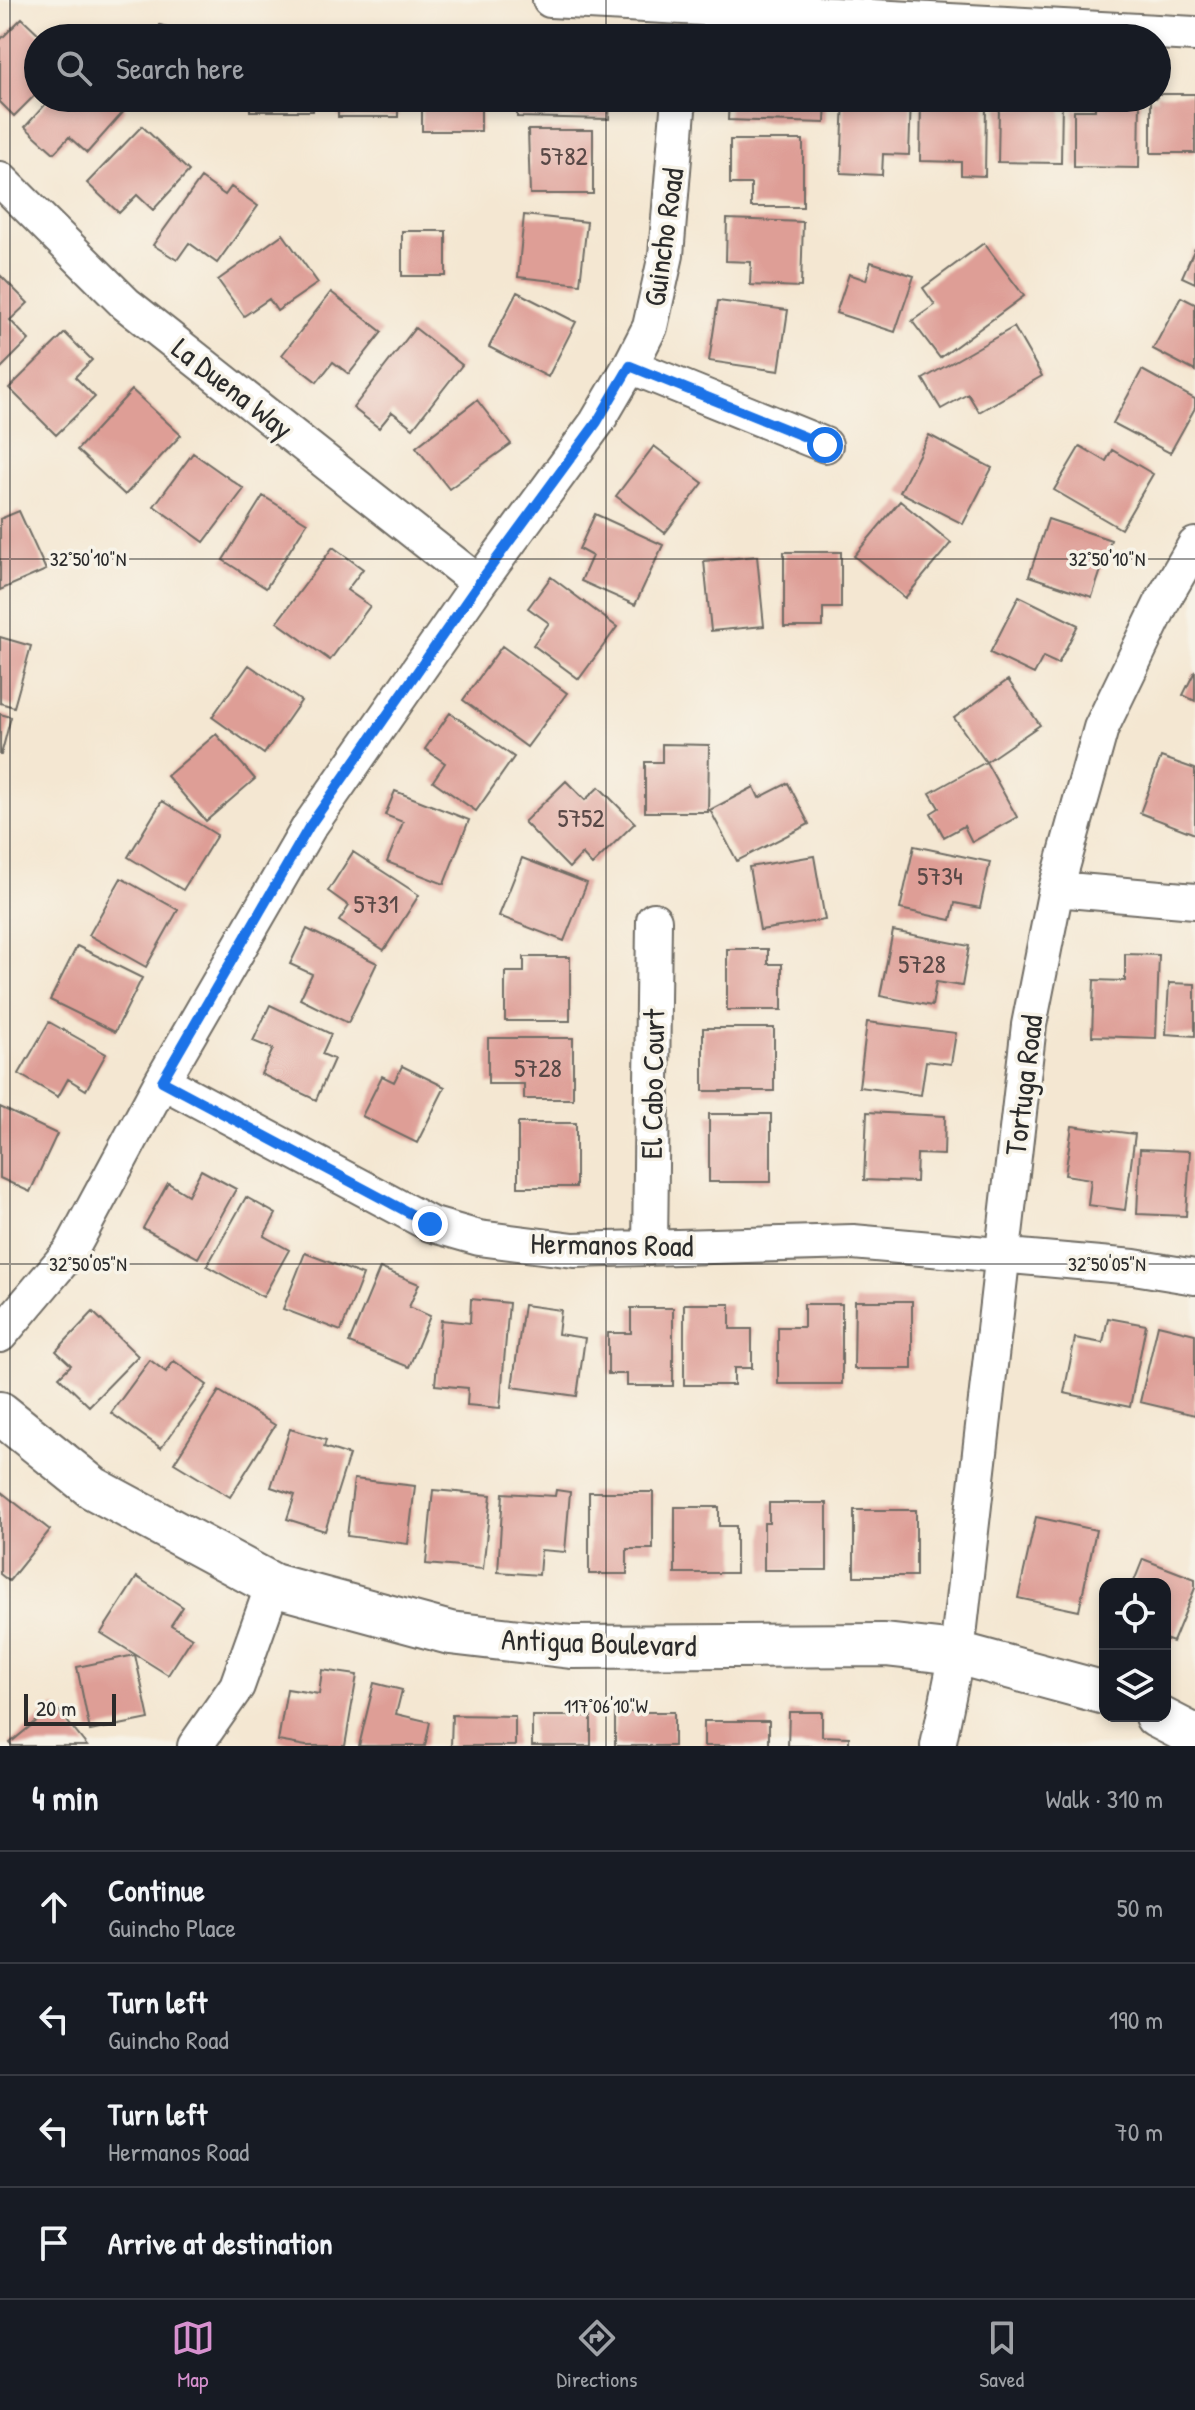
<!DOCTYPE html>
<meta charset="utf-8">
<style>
body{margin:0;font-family:"Patrick Hand",sans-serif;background:#20242c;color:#f1f3f6}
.controls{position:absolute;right:24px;bottom:24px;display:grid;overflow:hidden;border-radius:16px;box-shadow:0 4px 12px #0003}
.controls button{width:72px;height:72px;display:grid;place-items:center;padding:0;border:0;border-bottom:2px solid #363941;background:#171b24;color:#f1f3f6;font:40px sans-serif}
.scale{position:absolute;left:24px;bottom:20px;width:92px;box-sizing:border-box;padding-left:8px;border:4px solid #2b2b2b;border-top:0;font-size:22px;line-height:28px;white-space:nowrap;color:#2b2b2b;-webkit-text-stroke:6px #f7f3e8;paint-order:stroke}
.stop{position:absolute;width:24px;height:24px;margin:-18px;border:6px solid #1a73e8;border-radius:50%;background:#fff}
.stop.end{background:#1a73e8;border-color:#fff;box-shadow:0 2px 8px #0008}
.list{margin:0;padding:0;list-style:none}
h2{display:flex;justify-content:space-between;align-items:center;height:104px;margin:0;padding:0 32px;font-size:34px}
h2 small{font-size:26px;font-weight:400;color:#9ea1a6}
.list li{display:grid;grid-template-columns:52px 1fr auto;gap:24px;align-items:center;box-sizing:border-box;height:112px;padding:0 32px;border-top:2px solid #363941}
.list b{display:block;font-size:30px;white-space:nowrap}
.list p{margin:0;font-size:26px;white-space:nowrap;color:#9ea1a6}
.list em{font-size:26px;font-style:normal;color:#9ea1a6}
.icon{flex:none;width:44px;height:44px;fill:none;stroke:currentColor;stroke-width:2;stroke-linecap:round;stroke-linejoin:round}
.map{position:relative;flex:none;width:1195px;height:1746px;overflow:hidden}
.search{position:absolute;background:#171b24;box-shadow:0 4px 12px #0003;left:24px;right:24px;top:24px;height:88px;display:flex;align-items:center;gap:20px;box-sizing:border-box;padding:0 28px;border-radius:44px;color:#9ea1a6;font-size:30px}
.sheet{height:552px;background:#171b24}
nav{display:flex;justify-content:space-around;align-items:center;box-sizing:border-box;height:112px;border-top:2px solid #363941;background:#171b24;font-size:22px;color:#9ea1a6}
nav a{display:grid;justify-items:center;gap:4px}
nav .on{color:#d690ce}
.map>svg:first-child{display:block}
.building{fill:#de9e96}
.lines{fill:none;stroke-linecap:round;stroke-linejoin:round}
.minor-casing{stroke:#716d65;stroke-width:38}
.tertiary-casing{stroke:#716d65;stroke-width:46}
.minor{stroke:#fff;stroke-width:34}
.tertiary{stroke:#fff;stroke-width:42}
.route{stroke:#1a73e8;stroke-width:10}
.ticks{fill:none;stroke:#2b2b2b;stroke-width:2;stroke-opacity:0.45}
.labels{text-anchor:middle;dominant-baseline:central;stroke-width:7;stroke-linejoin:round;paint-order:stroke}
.number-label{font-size:26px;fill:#584846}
.street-label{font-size:30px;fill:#2b2b2b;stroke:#f7f3e8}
.ticks-label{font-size:20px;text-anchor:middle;fill:#2b2b2b;stroke:#f7f3e8;stroke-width:7;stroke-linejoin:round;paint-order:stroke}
</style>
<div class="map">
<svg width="1195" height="1746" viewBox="0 0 1195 1746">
<rect width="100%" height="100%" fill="#f7f3e8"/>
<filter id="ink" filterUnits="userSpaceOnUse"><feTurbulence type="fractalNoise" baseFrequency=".0125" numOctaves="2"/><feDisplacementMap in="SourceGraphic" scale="16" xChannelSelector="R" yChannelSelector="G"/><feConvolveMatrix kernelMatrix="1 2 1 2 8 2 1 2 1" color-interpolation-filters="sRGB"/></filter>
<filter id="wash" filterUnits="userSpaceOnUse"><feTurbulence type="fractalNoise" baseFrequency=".006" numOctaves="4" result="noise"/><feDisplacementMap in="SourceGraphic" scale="32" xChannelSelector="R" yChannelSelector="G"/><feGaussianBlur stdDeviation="1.8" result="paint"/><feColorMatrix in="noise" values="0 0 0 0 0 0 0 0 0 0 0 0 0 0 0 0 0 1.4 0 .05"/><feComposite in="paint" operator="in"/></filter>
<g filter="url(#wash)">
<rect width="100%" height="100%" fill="#f4e7d2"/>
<g id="blocks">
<!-- building -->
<path class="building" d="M22,18L43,38H38V92L14,116L0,102V40Z
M160,25L205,37V38H157Z
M1157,94H1195V153H1151V98H1157Z
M51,98H114L126,109L87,153L69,137L54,153L25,127Z
M250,98H313V111H250Z
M338,98H398V117H338Z
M422,98H481V131H422Z
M517,98H610L609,119L517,117Z
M729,98H826L825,123L728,120Z
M844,98H911L909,155L883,154L882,175L841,173Z
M921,98H959V103H986L985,176L961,175V162L920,161Z
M1029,98H1062L1061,163L998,162L999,107L1029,108Z
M1095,98H1140L1139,168L1074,167V110H1095Z
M142,126L189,171L153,210L137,195L119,213L87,183Z
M528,130H593V194H530Z
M730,140H803V207H751V184H730Z
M201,178L225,195L231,187L258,206L217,263L189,243L177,260L153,245Z
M524,215L587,222L580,284L518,277Z
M727,219L803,222L801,287L750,285L751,262L726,261Z
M402,231H446V276H402Z
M283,234L318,283L277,311L269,299L244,316L218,280Z
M984,243L1024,296L940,358L912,321L935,305L923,288Z
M1195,248V283L1182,277Z
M871,262L914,276L895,332L836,313L849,274L866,280Z
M0,275L28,303L10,320L29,340L0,369Z
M331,292L382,332L349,374L333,362L317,382L282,355Z
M517,292L576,322L548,377L489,347Z
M1181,297L1195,304V371L1153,349Z
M718,301L788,310L779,371L709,361Z
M1014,327L1042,376L979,412L968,394L941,409L923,379Z
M415,328L462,365L413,428L392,412L379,428L353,408Z
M65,333L92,360L75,377L95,397L56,435L9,388Z
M1142,370L1195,399V408L1170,453L1113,423Z
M132,390L181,435L125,495L77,450Z
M477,400L511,444L449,489L416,447Z
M929,435L992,468L963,524L900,492Z
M654,446L703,483L665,533L616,496Z
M1080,446L1106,461L1112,450L1153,474L1121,529L1054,490Z
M193,453L244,489L204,542L154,506Z
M263,496L307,523L266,588L223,560Z
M900,501L951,543L905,598L854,556Z
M19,511L46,570L0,590V519Z
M595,514L663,545L635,605L581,581L592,556L579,549Z
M1048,519L1111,540L1092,597L1029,576Z
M333,547L363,569L347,590L370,606L330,660L277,622Z
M784,552H841V608H823V627H784Z
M757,556L764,626L711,631L704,561Z
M551,577L617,627L579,679L533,645L549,623L528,608Z
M1019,596L1078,625L1058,664L1043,657L1034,674L990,653Z
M0,637L31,646L14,707L0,703Z
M502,646L567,693L527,747L463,700Z
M249,665L301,701L264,754L212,717Z
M1195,671V701L1183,695Z
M1008,680L1040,725L986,762L954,718Z
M450,713L514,757L476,811L433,781L445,763L425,749Z
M0,714L11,717L1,755H0Z
M216,734L255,779L206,821L167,776Z
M662,744L709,745L708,812H645V762H662Z
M1161,757L1195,769V834L1140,813Z
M986,762L1017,817L972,842L964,826L944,837L931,813L939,808L930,793Z
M566,781L585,800L599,787L635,823L592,865L582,854L569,868L524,822Z
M788,783L809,824L737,861L710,810L754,787L759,798Z
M395,791L469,820L444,884L387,862L403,822L385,815Z
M162,801L217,835L183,890L128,857Z
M914,846L990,862L980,908L955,903L951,920L900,909Z
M353,852L419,895L384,950L339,921L349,906L328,891Z
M814,856L825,920L760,930L749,867Z
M522,858L587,883L564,941L499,916Z
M121,878L178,910L146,967L89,935Z
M307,929L377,963L348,1023L300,999L312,974L290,964Z
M893,931L969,946L962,986L936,982L932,1006L880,996Z
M77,946L142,978L115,1032L50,1000Z
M727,949H768V964H782V1010H727Z
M1125,954L1159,955L1156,1038L1092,1036L1094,980L1125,981Z
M524,957H570V1021H505V972H524Z
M1169,983L1195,984V1036L1166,1034Z
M270,1005L331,1034L322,1054L334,1059L316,1100L261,1074L273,1049L253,1041Z
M49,1022L106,1054L86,1090L68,1079L58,1097L19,1074Z
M867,1022L956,1033L951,1064L926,1061L921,1095L859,1087Z
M703,1028H774V1091H703Z
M488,1038H573V1099H524V1084H488Z
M402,1066L445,1087L417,1143L362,1116L382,1076L394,1082Z
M0,1107L57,1134L30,1192L0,1178Z
M867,1112L945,1116L944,1155L917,1154L916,1182L864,1180Z
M709,1114H771V1182H709Z
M518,1123H576V1187H518Z
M1072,1126L1135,1134L1125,1210L1088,1205L1091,1179L1065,1175Z
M1140,1149L1190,1151L1186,1216L1137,1214Z
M201,1170L236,1189L198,1258L143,1228L168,1183L188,1195Z
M246,1197L276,1214L264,1236L289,1250L263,1297L207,1266Z
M305,1253L363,1275L341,1331L283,1309Z
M380,1268L419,1284L409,1307L430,1316L409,1367L349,1343Z
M471,1299L509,1303L500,1408L467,1405L468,1388L435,1385L441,1320L470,1323Z
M855,1301H912V1369H854Z
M684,1304H730V1329H752V1368H734V1385H684Z
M804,1304H842V1384H778V1327H804Z
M524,1305L561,1310L558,1334L585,1338L577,1396L512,1387Z
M631,1308H673V1386H627V1374H608V1333H631Z
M93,1312L138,1356L89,1406L59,1377L71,1365L56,1351Z
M1108,1318L1146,1325L1130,1407L1064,1393L1075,1338L1103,1343Z
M1158,1325L1195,1334V1415L1140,1402Z
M150,1360L166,1372L174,1361L207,1385L161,1448L111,1413Z
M219,1391L275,1425L230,1497L174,1463Z
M290,1429L326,1440L324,1447L349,1455L325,1531L287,1519L295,1495L271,1487Z
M354,1479L415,1486L408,1544L347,1536Z
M433,1490L491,1495L483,1569L426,1564Z
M556,1490L570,1492L565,1552L541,1550L539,1575L498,1572L503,1493L555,1496Z
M0,1491L50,1530L9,1581L0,1574Z
M589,1492H653V1549H627V1574H589Z
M769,1503H827V1570H764V1523H769Z
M675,1507H719V1526H736V1573H675Z
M854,1510H916V1576H854Z
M1036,1517L1096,1530L1079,1611L1018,1598Z
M1143,1559L1195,1579V1588L1173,1642L1165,1639V1584H1133Z
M137,1577L183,1607L171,1625L192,1638L168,1675L101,1633Z
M135,1655L149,1719L90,1731L77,1667Z
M322,1670L357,1675L345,1746H306L278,1741L287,1689L319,1694Z
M374,1683L402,1690L396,1714L430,1722L425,1746H359Z
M55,1706L87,1746H12L10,1743Z
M615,1712H674V1746H615Z
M789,1712H822V1736L849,1737V1746H788Z
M452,1715L515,1716V1746H451Z
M532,1716H591V1746H532Z
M704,1721H769V1746H704Z"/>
</g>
</g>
<g filter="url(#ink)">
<use href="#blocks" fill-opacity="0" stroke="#716d65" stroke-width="2"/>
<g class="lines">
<defs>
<path id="minor" d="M550,0L1195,34
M0,179L126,304L479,583
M630,366L825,445
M1056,889L1195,901
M162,1081L430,1224L479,1238L574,1250L853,1242L1134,1267L1195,1277
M650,1248L654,920
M0,1335L70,1252L162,1081L309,827L479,583L597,422L630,366L650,327L666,255L679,98
M195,1746L237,1686L273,1585
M938,1746L957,1653L1029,1025L1056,889L1101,728L1163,600L1195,545"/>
<path id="tertiary" d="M0,1413L93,1488L273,1585L450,1633L571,1647L885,1645L957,1653L1105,1693
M1156,1716L1195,1736"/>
</defs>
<!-- minor casing -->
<use href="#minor" class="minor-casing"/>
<!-- tertiary casing -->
<use href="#tertiary" class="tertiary-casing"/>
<!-- minor -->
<use href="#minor" class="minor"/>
<!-- tertiary -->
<use href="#tertiary" class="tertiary"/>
</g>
</g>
<g class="lines" filter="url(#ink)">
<!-- route -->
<path class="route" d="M430,1224L162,1081L309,827L479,583L597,422L630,366L825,445"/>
</g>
<!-- ticks -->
<path class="ticks" d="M10,0V1746M606,0V38M606,98V1746M0,559H1195M0,1264H1195"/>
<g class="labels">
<!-- number labels -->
<g class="number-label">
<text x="564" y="155">5782</text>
<text x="581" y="817">5752</text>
<text x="940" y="875">5734</text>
<text x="376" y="903">5731</text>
<text x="922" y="963">5728</text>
<text x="538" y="1067">5728</text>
</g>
<!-- street labels -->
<g class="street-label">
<text transform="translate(663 237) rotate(-82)">Guincho Road</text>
<text transform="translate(233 388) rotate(38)">La Duena Way</text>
<text transform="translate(652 1084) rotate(-89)">El Cabo Court</text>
<text transform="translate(1023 1085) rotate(-83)">Tortuga Road</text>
<text transform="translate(612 1244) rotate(1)">Hermanos Road</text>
<text transform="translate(599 1642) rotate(2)">Antigua Boulevard</text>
</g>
</g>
<g class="ticks-label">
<text x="88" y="566">32°50'10"N</text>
<text x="1107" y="566">32°50'10"N</text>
<text x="88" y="1271">32°50'05"N</text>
<text x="1107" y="1271">32°50'05"N</text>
<text x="606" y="1713">117°06'10"W</text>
</g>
</svg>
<div class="controls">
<button><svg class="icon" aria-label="locate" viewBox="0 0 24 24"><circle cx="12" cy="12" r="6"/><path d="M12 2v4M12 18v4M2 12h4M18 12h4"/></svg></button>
<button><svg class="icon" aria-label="layers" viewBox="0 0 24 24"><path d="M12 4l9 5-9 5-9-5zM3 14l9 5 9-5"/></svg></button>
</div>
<div class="scale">20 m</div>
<div class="stop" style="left:825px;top:445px"></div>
<div class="stop end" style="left:430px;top:1224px"></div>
<div class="search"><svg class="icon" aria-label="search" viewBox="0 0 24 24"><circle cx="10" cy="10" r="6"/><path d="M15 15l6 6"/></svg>Search here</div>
</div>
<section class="sheet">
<h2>4 min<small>Walk · 310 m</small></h2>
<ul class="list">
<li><svg class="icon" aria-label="ahead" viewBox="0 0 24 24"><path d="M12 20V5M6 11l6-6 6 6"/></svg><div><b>Continue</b><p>Guincho Place</p></div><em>50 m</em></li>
<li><svg class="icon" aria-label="left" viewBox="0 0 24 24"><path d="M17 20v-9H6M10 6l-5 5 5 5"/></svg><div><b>Turn left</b><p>Guincho Road</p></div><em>190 m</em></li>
<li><svg class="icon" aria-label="left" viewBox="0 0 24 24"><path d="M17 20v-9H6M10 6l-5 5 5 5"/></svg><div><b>Turn left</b><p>Hermanos Road</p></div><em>70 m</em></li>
<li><svg class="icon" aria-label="arrive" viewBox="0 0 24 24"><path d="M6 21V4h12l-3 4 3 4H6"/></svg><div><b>Arrive at destination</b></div></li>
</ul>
</section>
<nav>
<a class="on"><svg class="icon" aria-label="map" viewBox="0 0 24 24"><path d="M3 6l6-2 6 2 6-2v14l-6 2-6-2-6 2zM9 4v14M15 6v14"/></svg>Map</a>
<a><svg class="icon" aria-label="directions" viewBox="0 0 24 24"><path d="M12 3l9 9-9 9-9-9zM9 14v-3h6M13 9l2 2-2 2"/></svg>Directions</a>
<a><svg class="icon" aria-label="saved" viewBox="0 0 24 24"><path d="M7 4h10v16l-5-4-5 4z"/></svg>Saved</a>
</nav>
